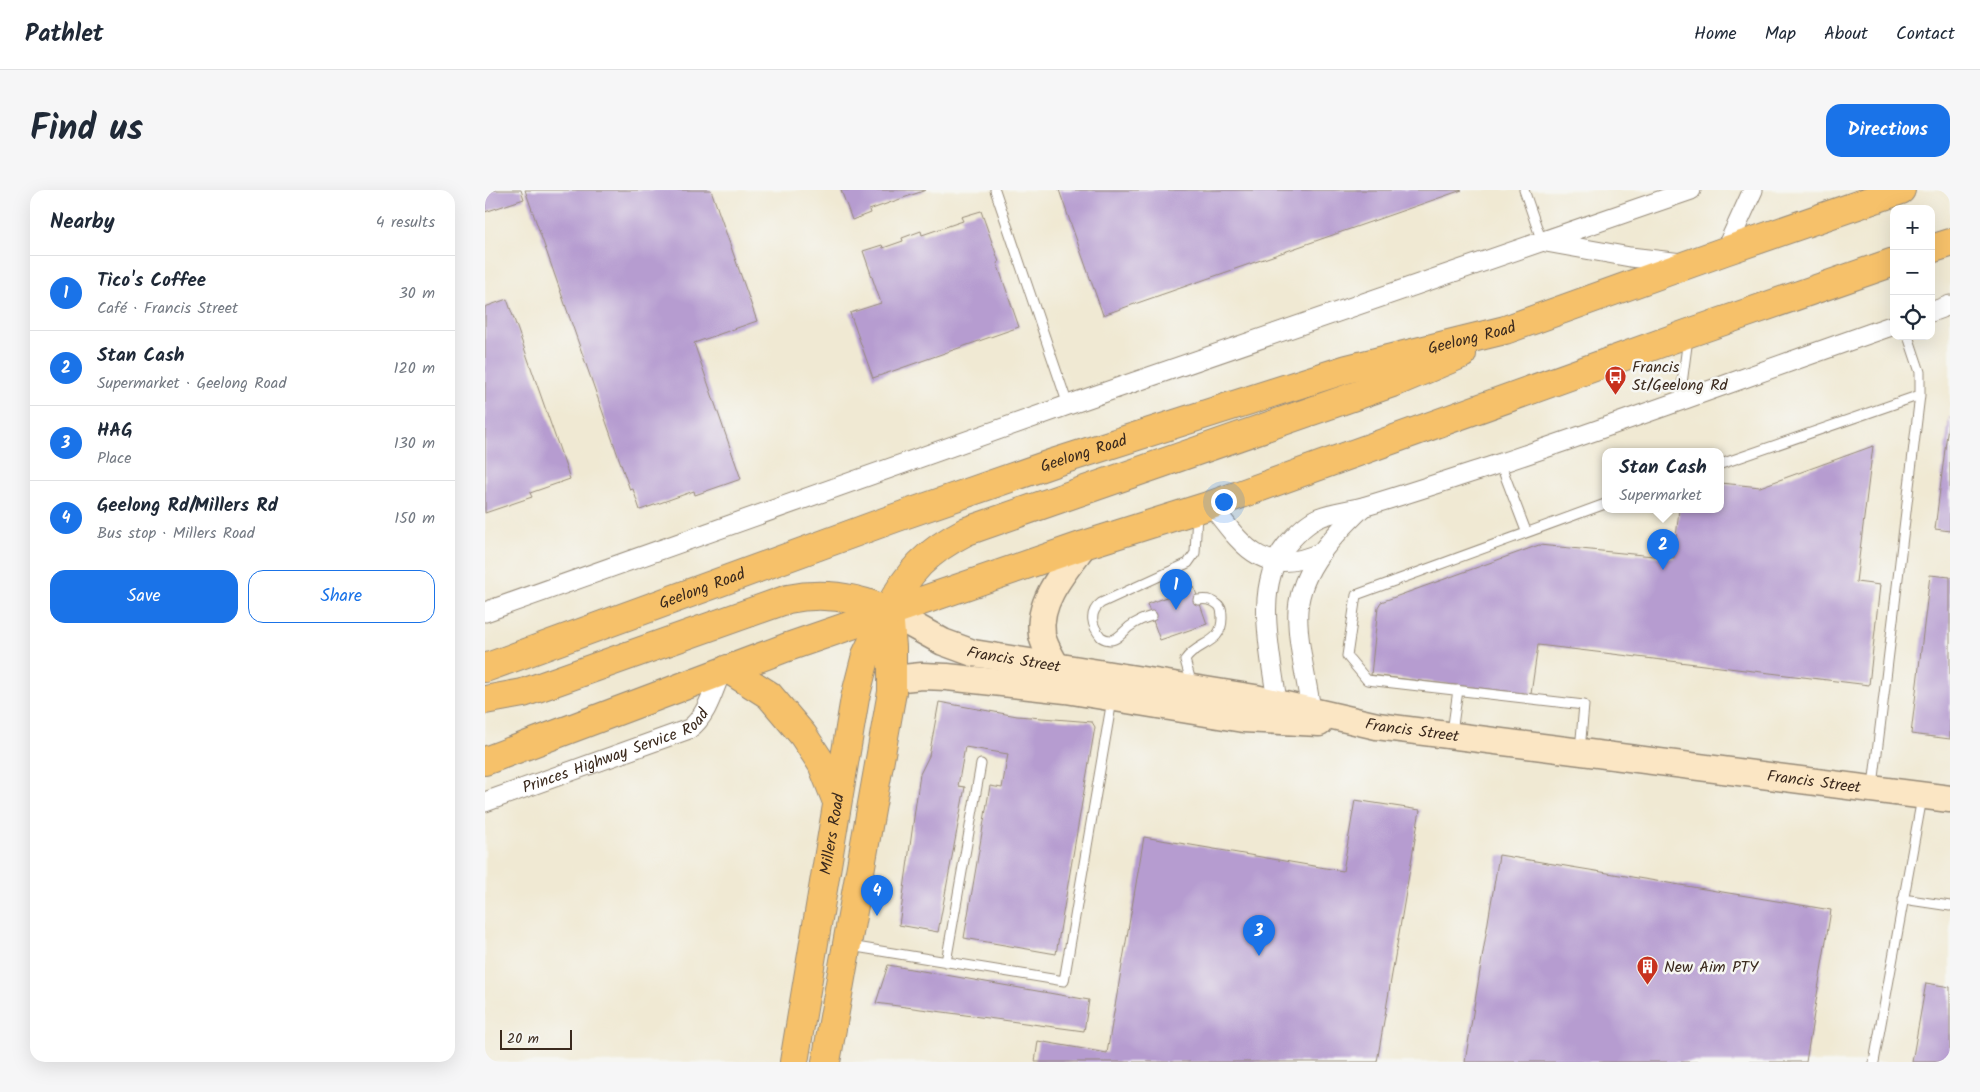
<!DOCTYPE html>
<meta charset="utf-8">
<style>
body{margin:0;font-family:Kalam,sans-serif;background:#f6f6f7;color:#1f2937}
.controls{position:absolute;right:15px;top:15px;display:grid;overflow:hidden;border-radius:10px;box-shadow:0 5px 20px #0002}
.controls button{width:45px;height:45px;display:grid;place-items:center;padding:0;border:0;border-bottom:1px solid #e0e1e3;background:#fff;color:#1f2937;font:25px sans-serif}
.scale{position:absolute;left:15px;bottom:12px;width:72px;box-sizing:border-box;padding-left:5px;border:2px solid #3b2a1e;border-top:0;font-size:14px;line-height:18px;white-space:nowrap;color:#3b2a1e;-webkit-text-stroke:4px #f6f6f2;paint-order:stroke}
.you{position:absolute;left:738px;top:311px;width:18px;height:18px;margin:-12px;border:4px solid #fff;border-radius:50%;background:#1a73e8;box-shadow:0 0 0 8px #1a73e833}
.badge{display:grid;place-items:center;width:32px;height:32px;border-radius:50%;background:#1a73e8;color:#fff;font-size:16px;font-weight:700}
.pin{position:absolute;translate:-50% -41px;filter:drop-shadow(0 1px 2px #0008)}
.pin::after{content:'';position:absolute;top:26px;width:18px;height:15px;background:inherit;clip-path:polygon(0 0,100% 0,50% 100%)}
.popup{position:absolute;left:1117px;top:258px;width:122px;height:65px;box-sizing:border-box;display:grid;place-content:center;border-radius:10px;background:#fff;filter:drop-shadow(0 1px 4px #0005);font-size:16px;white-space:nowrap;color:#747a83}
.popup b{font-size:19px;color:#1f2937}
.popup::after{content:'';position:absolute;left:50%;top:100%;margin-left:-10px;border:10px solid transparent;border-top-color:#fff}
.list{margin:0;padding:0;list-style:none}
h2{display:flex;justify-content:space-between;align-items:center;height:65px;margin:0;padding:0 20px;font-size:21px}
h2 small{font-size:16px;font-weight:400;color:#747a83}
.list li{display:grid;grid-template-columns:32px 1fr auto;gap:15px;align-items:center;box-sizing:border-box;height:75px;padding:0 20px;border-top:1px solid #e0e1e3}
.list b{display:block;font-size:19px;white-space:nowrap}
.list p{margin:0;font-size:16px;white-space:nowrap;color:#747a83}
.list em{font-size:16px;font-style:normal;color:#747a83}
.actions{display:flex;gap:10px;padding:15px 20px}
.actions a{flex:1;padding:11px 0;border:1px solid #1a73e8;border-radius:15px;text-align:center;font-size:18px;color:#1a73e8}
.actions .main{background:#1a73e8;color:#fff}
.icon{flex:none;width:28px;height:28px;fill:none;stroke:currentColor;stroke-width:2;stroke-linecap:round;stroke-linejoin:round}
.map{position:relative;flex:none;width:1465px;height:872px;overflow:hidden;border-radius:15px}
header{display:flex;align-items:center;gap:30px;box-sizing:border-box;height:70px;padding:0 25px;background:#fff;border-bottom:1px solid #e0e1e3}
header strong{font-size:24px}
nav{display:flex;gap:28px;margin-inline-start:auto;font-size:18px}
.intro{display:flex;align-items:center;justify-content:space-between;box-sizing:border-box;height:120px;padding:0 30px}
h1{margin:0;font-size:35px}
.button{padding:12px 22px;border-radius:15px;background:#1a73e8;color:#fff;font-size:18px;font-weight:700}
main{display:flex;gap:30px;padding:0 30px}
aside{flex:1;background:#fff;border-radius:15px;box-shadow:0 5px 20px #0002}
.map>svg:first-child{display:block}
.building{fill:#b69cd0}
.lines{fill:none;stroke-linecap:round;stroke-linejoin:round}
.service-casing{stroke:#968a78;stroke-width:11}
.minor-casing{stroke:#968a78;stroke-width:21}
.secondary-casing{stroke:#968a78;stroke-width:29}
.primary-casing{stroke:#968a78;stroke-width:30}
.trunk-casing{stroke:#968a78;stroke-width:30}
.service{stroke:#fff;stroke-width:9}
.minor{stroke:#fff;stroke-width:19}
.secondary{stroke:#fbe6c4;stroke-width:26}
.primary{stroke:#f6c16b;stroke-width:28}
.trunk{stroke:#f6c16b;stroke-width:28}
.labels{text-anchor:middle;dominant-baseline:central;stroke-width:5;stroke-linejoin:round;paint-order:stroke}
.street-label{font-size:16px;fill:#3b2a1e;stroke:#f6f6f2}
.poi-label{font-size:16px;fill:#3b2a1e;stroke:#f6f6f2;text-anchor:start}
</style>
<header>
<strong>Pathlet</strong>
<nav><a>Home</a><a>Map</a><a>About</a><a>Contact</a></nav>
</header>
<div class="intro"><h1>Find us</h1><a class="button">Directions</a></div>
<main>
<aside>
<h2>Nearby<small>4 results</small></h2>
<ul class="list">
<li><span class="badge">1</span><div><b>Tico's Coffee</b><p>Café · Francis Street</p></div><em>30 m</em></li>
<li><span class="badge">2</span><div><b>Stan Cash</b><p>Supermarket · Geelong Road</p></div><em>120 m</em></li>
<li><span class="badge">3</span><div><b>HAG</b><p>Place</p></div><em>130 m</em></li>
<li><span class="badge">4</span><div><b>Geelong Rd/Millers Rd</b><p>Bus stop · Millers Road</p></div><em>150 m</em></li>
</ul>
<div class="actions"><a class="main">Save</a><a>Share</a></div>
</aside>
<div class="map">
<svg width="1465" height="872" viewBox="0 0 1465 872">
<rect width="100%" height="100%" fill="#f6f6f2"/>
<filter id="ink" filterUnits="userSpaceOnUse"><feTurbulence type="fractalNoise" baseFrequency=".02" numOctaves="2"/><feDisplacementMap in="SourceGraphic" scale="10" xChannelSelector="R" yChannelSelector="G"/><feConvolveMatrix kernelMatrix="1 2 1 2 8 2 1 2 1" color-interpolation-filters="sRGB"/></filter>
<filter id="wash" filterUnits="userSpaceOnUse"><feTurbulence type="fractalNoise" baseFrequency=".0096" numOctaves="4" result="noise"/><feDisplacementMap in="SourceGraphic" scale="20" xChannelSelector="R" yChannelSelector="G"/><feGaussianBlur stdDeviation="1.12" result="paint"/><feColorMatrix in="noise" values="0 0 0 0 0 0 0 0 0 0 0 0 0 0 0 0 0 1.4 0 .05"/><feComposite in="paint" operator="in"/></filter>
<g filter="url(#wash)">
<rect width="100%" height="100%" fill="#f0e9d3"/>
<g id="blocks">
<!-- building -->
<path class="building" d="M0,0H36L39,9L0,22Z
M40,0H226L272,131L209,153L256,289L210,305L209,301L155,320L148,299L145,300Z
M356,0H441L384,20L385,23L367,30Z
M574,0H977L618,125Z
M496,21L514,72L512,73L534,137L388,188L365,123L396,113L378,61L397,55L398,58L418,51L417,48L436,41L437,45L478,31L476,27Z
M22,109L85,289L45,303L47,307L0,323V117Z
M1464,227H1465V341L1450,339Z
M1388,256L1371,392L1395,395L1384,495L1053,455L1046,504L886,485L893,417L896,412L1054,355L1189,368L1194,319H1236V293L1275,297Z
M1445,385L1465,387V549L1426,544Z
M709,397L722,434L675,450L662,414Z
M454,512L532,526L607,532L610,537L571,764L479,748L505,596L517,598L523,564L480,557L473,596L480,597L453,742L414,735L435,584L444,566Z
M870,610L935,620L892,872H550L553,851L622,863L659,647L858,681Z
M1014,665L1346,720L1321,872H980Z
M403,775L604,810L599,841L391,813Z
M1441,793L1465,797V872H1427Z"/>
</g>
</g>
<g filter="url(#ink)">
<use href="#blocks" fill-opacity="0" stroke="#968a78" stroke-width="1"/>
<g class="lines">
<defs>
<path id="service" d="M510,0L583,215
M1039,0L1057,52
M1195,209L1203,148
M1015,273L1041,341
M1236,274L1435,205V182L1423,146
M667,426C659,428 651,432 644,437C635,445 629,455 616,447C607,436 603,423 616,413L703,373L710,363L712,323
M707,495L700,470C713,451 737,455 737,428C737,423 737,417 732,414C726,409 720,409 713,410
M967,542L973,500
M1095,560L1099,515L882,490L862,466L871,405L1120,314
M1388,596L1435,205
M1418,709L1465,716
M365,756L579,791L627,510
M461,772L496,574
M1389,872L1437,608"/>
<g id="minor">
<path d="M1061,52L1145,67L1197,73"/>
<path d="M1240,61L1268,0"/>
<path d="M1446,122L1465,115"/>
<path d="M726,315C759,358 778,388 837,362"/>
<path d="M0,422L583,215L1206,0"/>
<path d="M792,512C786,464 768,398 800,357C809,346 820,334 833,328C848,321 865,321 881,316C925,303 969,288 1013,274C1145,230 1277,181 1409,135"/>
<path d="M826,520C822,491 811,448 813,420C816,378 849,345 878,317"/>
<path id="s1" d="M0,612L204,539C222,526 228,501 236,482"/>
</g>
<g id="secondary">
<path id="s2" d="M404,422L458,452L488,463L770,508L892,536L1465,609"/>
<path d="M571,476C566,466 559,456 557,445C552,411 580,380 599,355"/>
<path d="M408,489L437,486L462,487L581,500L758,529L834,533"/>
</g>
<g id="primary">
<path d="M243,479L284,505L318,545L337,574L352,612"/>
<path id="s3" d="M309,872L370,508L381,465L402,421"/>
<path d="M341,872L407,502V457L404,422"/>
</g>
<g id="trunk">
<path d="M1446,59L1465,53"/>
<path d="M402,421C424,381 441,362 482,341L913,191L977,164"/>
<path id="s4" d="M0,478L410,328L571,272L862,179L1020,140L1240,61L1416,0"/>
<path d="M0,510L38,503L303,409C338,402 372,407 404,422"/>
<path d="M0,571L300,458L599,355L726,315L1204,143L1409,72"/>
</g>
</defs>
<!-- service casing -->
<use href="#service" class="service-casing"/>
<!-- minor casing -->
<use href="#minor" class="minor-casing"/>
<!-- secondary casing -->
<use href="#secondary" class="secondary-casing"/>
<!-- primary casing -->
<use href="#primary" class="primary-casing"/>
<!-- trunk casing -->
<use href="#trunk" class="trunk-casing"/>
<!-- service -->
<use href="#service" class="service"/>
<!-- minor -->
<use href="#minor" class="minor"/>
<!-- secondary -->
<use href="#secondary" class="secondary"/>
<!-- primary -->
<use href="#primary" class="primary"/>
<!-- trunk -->
<use href="#trunk" class="trunk"/>
</g>
</g>
<!-- icons -->
<defs>
<symbol id="bus-pin" viewBox="-11 -11 22 30"><path d="M0 17L-7.5 6A9.5 9.5 0 1 1 7.5 6Z" fill="#c8321e" stroke="#f6f6f2"/><path d="M-5-6H5V4H4V6H2V4H-2V6H-4V4H-5ZM-3.5-4V0h7V-4ZM-3.5 1.2v1.5H-2V1.2ZM2 1.2v1.5H3.5V1.2Z" fill="#fff"/></symbol>
<symbol id="building-pin" viewBox="-11 -11 22 30"><path d="M0 17L-7.5 6A9.5 9.5 0 1 1 7.5 6Z" fill="#c8321e" stroke="#f6f6f2"/><path d="M-4-6H4V6H1V3H-1V6H-4ZM-2.5-4.3h1.7v1.8h-1.7ZM.8-4.3h1.7v1.8H.8ZM-2.5-1h1.7V.8h-1.7ZM.8-1h1.7V.8H.8Z" fill="#fff"/></symbol>
</defs>
<g fill-rule="evenodd">
<use href="#bus-pin" x="1118" y="174" width="25" height="34"/>
<use href="#building-pin" x="1150" y="764" width="25" height="34"/>
</g>
<g class="labels">
<!-- street labels -->
<g class="street-label">
<text stroke="none"><textPath href="#s4" startOffset="1041">Geelong Road</textPath></text>
<text stroke="none"><textPath href="#s4" startOffset="636">Geelong Road</textPath></text>
<text stroke="none"><textPath href="#s4" startOffset="231">Geelong Road</textPath></text>
<text stroke="none"><textPath href="#s2" startOffset="135">Francis Street</textPath></text>
<text stroke="none"><textPath href="#s2" startOffset="540">Francis Street</textPath></text>
<text stroke="none"><textPath href="#s1" startOffset="141">Princes Highway Service Road</textPath></text>
<text stroke="none"><textPath href="#s2" startOffset="945">Francis Street</textPath></text>
<text stroke="none"><textPath href="#s3" startOffset="231">Millers Road</textPath></text>
</g>
<!-- poi labels -->
<g class="poi-label">
<text x="1147" y="177">Francis<tspan x="1147" dy="18">St/Geelong Rd</tspan></text>
<text x="1179" y="777">New Aim PTY</text>
</g>
</g>
</svg>
<div class="controls">
<button>+</button>
<button>−</button>
<button><svg class="icon" aria-label="locate" viewBox="0 0 24 24"><circle cx="12" cy="12" r="6"/><path d="M12 2v4M12 18v4M2 12h4M18 12h4"/></svg></button>
</div>
<div class="scale">20 m</div>
<div class="you"></div>
<div class="pin badge" style="left:691px;top:420px">1</div>
<div class="pin badge" style="left:1178px;top:380px">2</div>
<div class="popup"><b>Stan Cash</b>Supermarket</div>
<div class="pin badge" style="left:774px;top:766px">3</div>
<div class="pin badge" style="left:392px;top:726px">4</div>
</div>
</main>
